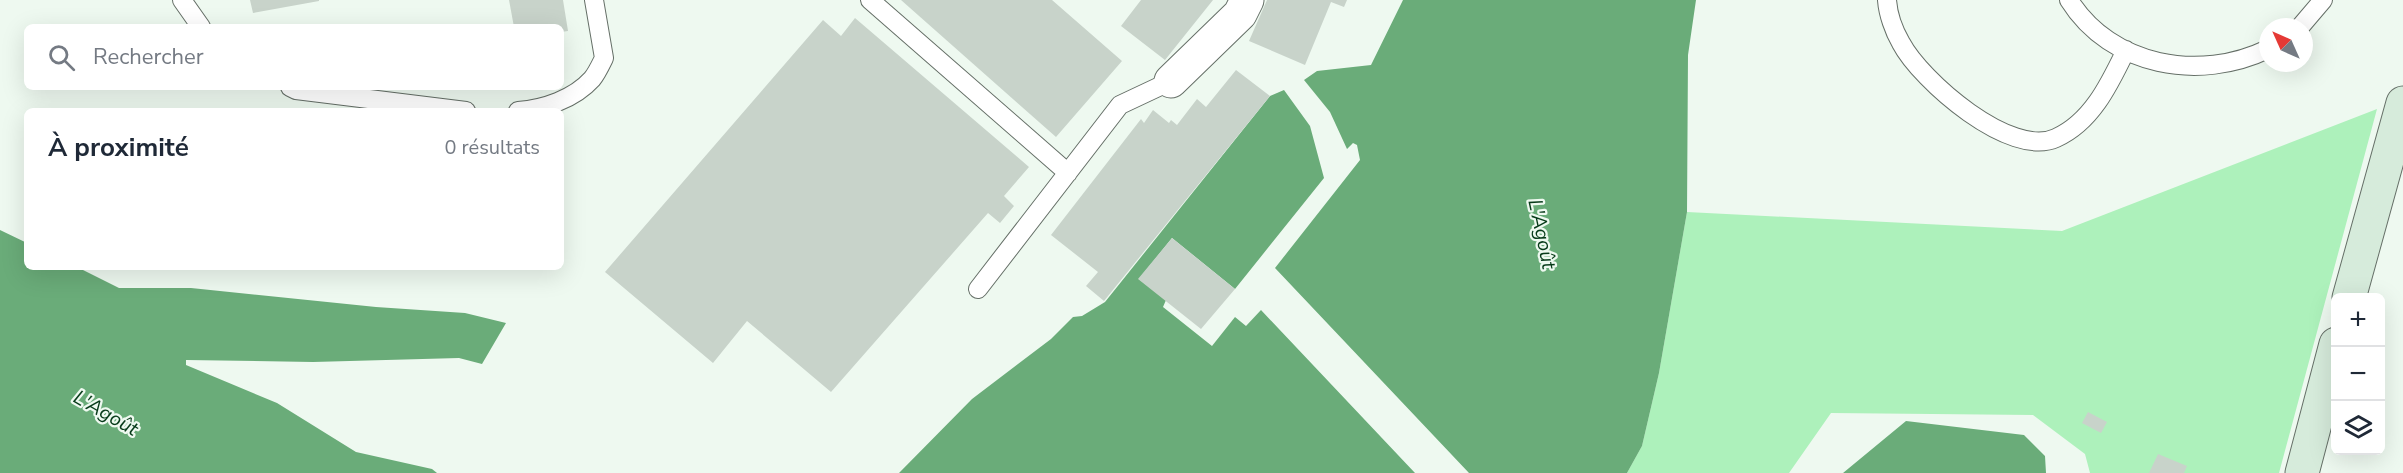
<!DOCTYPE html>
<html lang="fr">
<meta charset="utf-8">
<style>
body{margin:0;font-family:"Nunito Sans",sans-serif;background:#f6f6f7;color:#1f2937}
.controls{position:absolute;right:18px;bottom:18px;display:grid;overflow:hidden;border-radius:9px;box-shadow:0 6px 24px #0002}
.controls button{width:54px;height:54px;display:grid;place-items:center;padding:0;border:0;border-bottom:2px solid #e0e1e3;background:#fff;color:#1f2937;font:30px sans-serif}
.compass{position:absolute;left:2259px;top:18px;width:54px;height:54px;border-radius:50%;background:#fff;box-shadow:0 6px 24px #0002;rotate:315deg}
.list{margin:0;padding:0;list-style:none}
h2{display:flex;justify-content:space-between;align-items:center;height:78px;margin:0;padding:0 24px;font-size:26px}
h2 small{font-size:20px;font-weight:400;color:#747a83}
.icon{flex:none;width:33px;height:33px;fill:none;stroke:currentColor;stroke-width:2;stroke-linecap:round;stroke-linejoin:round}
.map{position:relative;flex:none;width:2403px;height:473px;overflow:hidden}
.search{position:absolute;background:#fff;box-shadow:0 6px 24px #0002;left:24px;top:24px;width:540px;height:66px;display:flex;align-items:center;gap:15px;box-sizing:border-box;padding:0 21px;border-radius:9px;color:#747a83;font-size:22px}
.panel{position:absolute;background:#fff;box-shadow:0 6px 24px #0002;left:24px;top:108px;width:540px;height:162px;border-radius:9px}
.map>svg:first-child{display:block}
.green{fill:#adf1bb}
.water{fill:#6aac79}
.building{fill:#c8d3ca}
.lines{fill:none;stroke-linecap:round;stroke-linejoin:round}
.service-casing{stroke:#656f67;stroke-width:20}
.minor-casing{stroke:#656f67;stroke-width:35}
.secondary-casing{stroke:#656f67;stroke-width:35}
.service{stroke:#fff;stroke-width:18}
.minor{stroke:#fff;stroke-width:33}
.secondary{stroke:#d6ebdb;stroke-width:33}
.labels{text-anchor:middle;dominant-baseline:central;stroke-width:4.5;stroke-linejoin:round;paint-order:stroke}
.water-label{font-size:20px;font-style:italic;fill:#073b19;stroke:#eef9f0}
</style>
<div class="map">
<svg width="2403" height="473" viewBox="0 0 2403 473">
<rect width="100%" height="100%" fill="#eef9f0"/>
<!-- green -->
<path class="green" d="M2377,109L2279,473H2090L2085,454L2033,415L1831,413L1789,473H1627L1642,446L1659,373L1687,212L2062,231Z"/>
<!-- water -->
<path class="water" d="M1403,0H1696L1688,55L1687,212L1659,373L1642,446L1627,473H1469L1275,268L1360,160L1357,145L1353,143L1347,149L1330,112L1304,80L1317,71L1371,65Z
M1284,90L1310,126L1324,178L1235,289L1172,238L1139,279L1166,300L1163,307L1212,346L1235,317L1246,326L1261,310L1415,473H899L972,399L1051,339L1073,317L1082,316L1105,302L1270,96Z
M0,230L27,243V267H77L119,288H191L376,307L465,313L506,323L482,364L459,358L313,362L186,360V365L277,403L356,452L432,469L437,473H0Z
M1906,421L2024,435L2045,456L2046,473H1843Z"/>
<!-- building -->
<path class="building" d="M250,0H319V1L253,13Z
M509,0H563L568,31L561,32V27H514Z
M901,0H1052L1122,61L1056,137Z
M1141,0H1213L1165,60L1121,26Z
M1267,0H1347L1344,7L1331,2L1305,65L1249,41Z
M855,18L1029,167L1004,196L1014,206L1000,223L988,213L831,392L747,321L713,363L605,272L823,20L841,36Z
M1236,70L1270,96L1104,301L1086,286L1098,272L1051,235L1141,119L1144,123L1153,110L1169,123L1171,120L1177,125L1197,99L1206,107Z
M1172,238L1235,289L1201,329L1138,279Z
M2088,412L2107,422L2101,433L2082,423Z
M2158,454L2187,466L2184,473H2149Z"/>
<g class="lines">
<defs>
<path id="service" d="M182,0L201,27
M870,0L1068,173
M1887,0C1888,14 1894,31 1901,43C1921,81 2011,159 2056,138C2092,122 2110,83 2126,50
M2069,0C2111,67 2200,82 2268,49
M2300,27L2323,0
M290,87L296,90L466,111
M518,111C544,109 574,99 592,79C597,73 601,64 604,58L594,0
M978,289L1120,105L1171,81"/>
<path id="minor" d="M1171,81L1240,14L1247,0"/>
<path id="secondary" d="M2349,298L2403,103
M2302,473L2336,344"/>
</defs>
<!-- service casing -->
<use href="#service" class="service-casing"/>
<!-- minor casing -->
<use href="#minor" class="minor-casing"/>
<!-- secondary casing -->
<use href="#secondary" class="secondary-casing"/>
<!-- service -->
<use href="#service" class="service"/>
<!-- minor -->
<use href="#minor" class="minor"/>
<!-- secondary -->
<use href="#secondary" class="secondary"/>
</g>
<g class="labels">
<!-- water labels -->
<g class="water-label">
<text transform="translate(1542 234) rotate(78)">L'Agoût</text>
<text transform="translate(106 413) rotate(30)">L'Agoût</text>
</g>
</g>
</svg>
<div class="controls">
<button>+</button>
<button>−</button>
<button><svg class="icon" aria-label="layers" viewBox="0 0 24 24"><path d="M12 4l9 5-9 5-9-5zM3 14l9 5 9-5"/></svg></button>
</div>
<svg class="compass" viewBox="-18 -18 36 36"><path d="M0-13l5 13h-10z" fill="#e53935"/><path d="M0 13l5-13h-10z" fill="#747a83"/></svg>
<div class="search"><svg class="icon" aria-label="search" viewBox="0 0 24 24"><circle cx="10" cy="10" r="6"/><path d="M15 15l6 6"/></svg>Rechercher</div>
<section class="panel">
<h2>À proximité<small>0 résultats</small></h2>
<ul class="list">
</ul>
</section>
</div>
